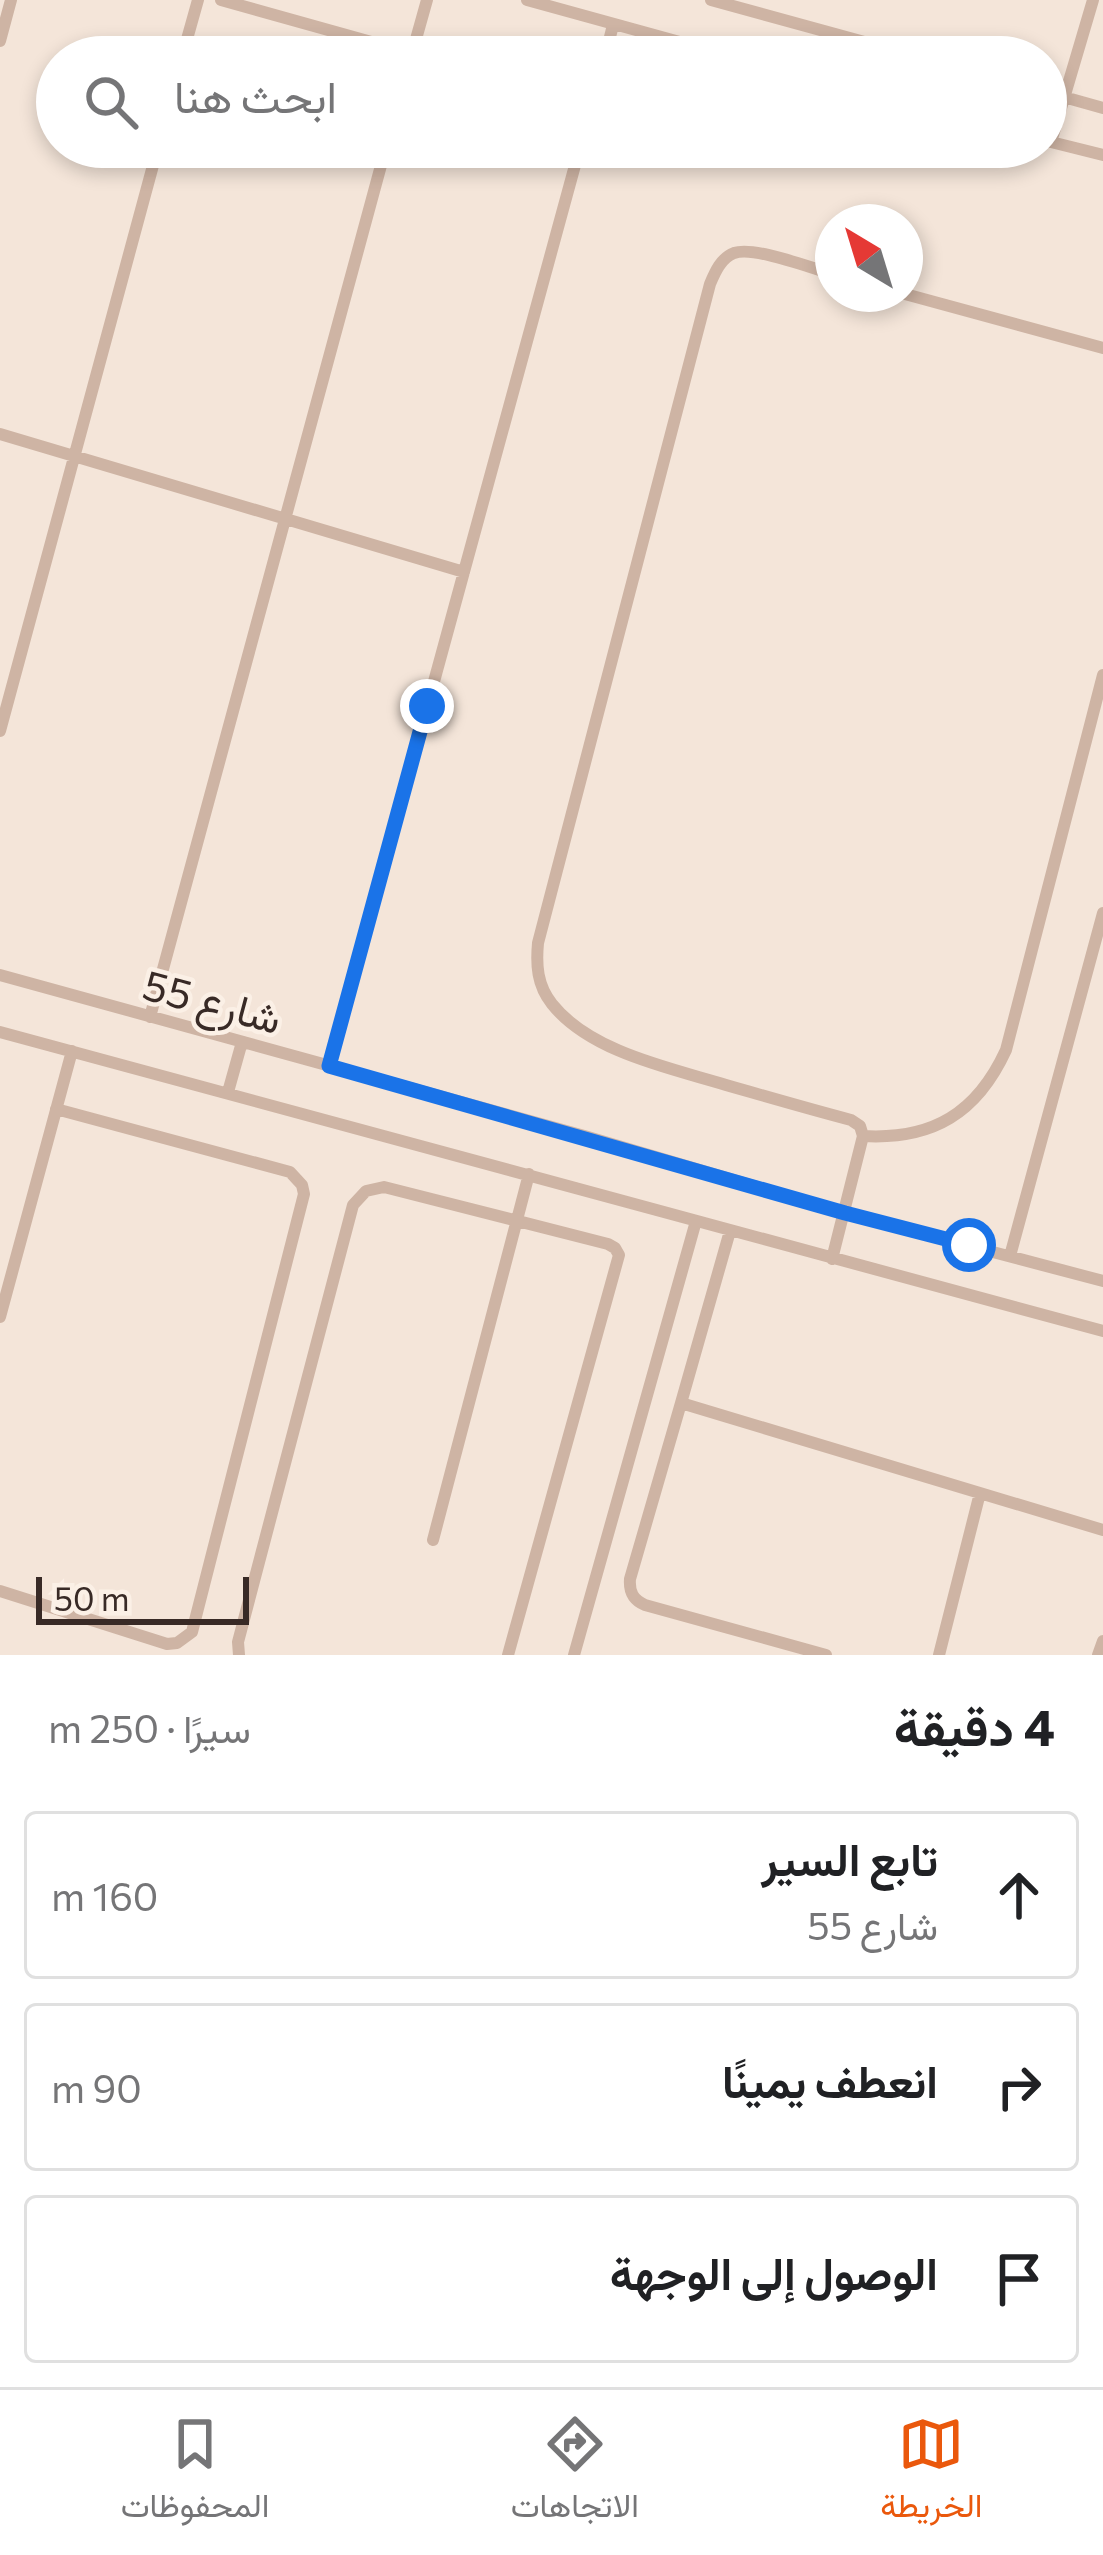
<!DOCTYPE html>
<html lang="ar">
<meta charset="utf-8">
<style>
body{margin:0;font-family:Commissioner,Vazirmatn,sans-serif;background:#f6f6f6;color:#202124;direction:rtl}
.compass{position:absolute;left:815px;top:204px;width:108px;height:108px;border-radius:50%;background:#fff;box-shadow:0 6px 18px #0003;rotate:322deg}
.scale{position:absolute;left:36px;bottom:30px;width:213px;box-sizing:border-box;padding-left:12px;border:6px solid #382a26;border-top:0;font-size:33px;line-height:42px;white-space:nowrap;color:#382a26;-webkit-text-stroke:9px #fbf0e6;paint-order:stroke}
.stop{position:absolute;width:36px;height:36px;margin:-27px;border:9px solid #1a73e8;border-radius:50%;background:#fff}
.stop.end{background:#1a73e8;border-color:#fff;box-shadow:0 3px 12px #0008}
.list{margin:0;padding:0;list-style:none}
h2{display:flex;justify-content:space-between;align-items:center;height:156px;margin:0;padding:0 48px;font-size:51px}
h2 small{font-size:39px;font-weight:400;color:#757577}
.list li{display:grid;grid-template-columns:78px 1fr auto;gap:36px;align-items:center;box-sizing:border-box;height:168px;margin:0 24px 24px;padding:0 24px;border:3px solid #e0e0e0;border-radius:12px}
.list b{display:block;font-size:45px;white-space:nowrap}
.list p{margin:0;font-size:39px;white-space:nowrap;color:#757577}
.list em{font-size:39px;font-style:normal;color:#757577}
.icon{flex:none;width:66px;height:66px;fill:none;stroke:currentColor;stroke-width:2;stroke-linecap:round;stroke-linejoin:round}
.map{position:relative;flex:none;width:1103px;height:1655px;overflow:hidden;direction:ltr}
.search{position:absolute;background:#fff;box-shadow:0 6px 18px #0003;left:36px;right:36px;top:36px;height:132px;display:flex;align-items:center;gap:30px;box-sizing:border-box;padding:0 42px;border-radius:66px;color:#757577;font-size:45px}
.sheet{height:732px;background:#fff}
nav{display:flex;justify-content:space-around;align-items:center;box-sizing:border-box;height:168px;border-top:3px solid #e0e0e0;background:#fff;font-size:33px;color:#757577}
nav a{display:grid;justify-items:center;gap:6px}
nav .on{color:#ea580c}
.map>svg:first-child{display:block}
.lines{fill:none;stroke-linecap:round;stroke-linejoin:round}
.lane{stroke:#ceb4a4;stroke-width:12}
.route{stroke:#1a73e8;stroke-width:15}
.labels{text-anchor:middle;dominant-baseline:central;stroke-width:9;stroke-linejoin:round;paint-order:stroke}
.street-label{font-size:42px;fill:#382a26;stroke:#fbf0e6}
</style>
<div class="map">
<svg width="1103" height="1655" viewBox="0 0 1103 1655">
<rect width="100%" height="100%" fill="#f4e5d9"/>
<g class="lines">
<!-- lane -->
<path class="lane" d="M221,0L425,57
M527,0L734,57
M711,0L919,57
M0,41L11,0
M182,57L198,0
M411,57L427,0
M605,57L613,25
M1046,92L1103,108
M1047,141L1103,155
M1051,142L1093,0
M833,274C810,268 755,246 734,253C721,258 715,272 710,284L538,943C536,965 537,985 552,1004C590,1052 670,1068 726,1085C768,1097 809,1109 851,1120L860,1126L863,1136C933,1140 977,1113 1006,1050L1103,675
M905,294L1103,348
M0,434L464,572
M0,731L158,147
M0,975L588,1137L845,1213L1103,1281
M150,1017L386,147
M0,1032L1103,1331
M329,1066L580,147
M228,1092L242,1042
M1010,1256L1103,913
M832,1259L863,1136
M0,1317L72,1051
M681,1403L730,1231
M433,1540L529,1174
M0,1591L167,1644L177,1643L192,1632L304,1194L302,1185L290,1172L56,1109
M239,1655L238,1642L353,1205L366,1191L384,1187L608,1244L615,1248L619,1255L508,1655
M574,1655L696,1221
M826,1655L645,1605C633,1600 629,1592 630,1579L681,1403L1103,1530
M939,1655L980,1493
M1098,1655L1103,1641"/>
</g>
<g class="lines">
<!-- route -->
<path class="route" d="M427,706L329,1066L845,1213L969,1245"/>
</g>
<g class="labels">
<!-- street labels -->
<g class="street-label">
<text transform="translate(213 1000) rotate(15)">شارع 55</text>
</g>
</g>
</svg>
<svg class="compass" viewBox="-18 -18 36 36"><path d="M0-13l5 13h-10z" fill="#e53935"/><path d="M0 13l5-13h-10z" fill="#757577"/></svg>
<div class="scale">50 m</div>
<div class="stop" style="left:969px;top:1245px"></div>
<div class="stop end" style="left:427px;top:706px"></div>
<div class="search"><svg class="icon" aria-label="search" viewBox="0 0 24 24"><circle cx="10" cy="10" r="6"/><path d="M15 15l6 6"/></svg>ابحث هنا</div>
</div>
<section class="sheet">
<h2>4 دقيقة<small>سيرًا · 250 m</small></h2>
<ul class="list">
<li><svg class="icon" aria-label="ahead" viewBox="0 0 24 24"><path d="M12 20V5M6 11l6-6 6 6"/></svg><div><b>تابع السير</b><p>شارع 55</p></div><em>160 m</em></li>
<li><svg class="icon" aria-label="right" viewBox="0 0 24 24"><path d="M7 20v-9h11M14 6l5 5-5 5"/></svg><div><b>انعطف يمينًا</b></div><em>90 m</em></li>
<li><svg class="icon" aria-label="arrive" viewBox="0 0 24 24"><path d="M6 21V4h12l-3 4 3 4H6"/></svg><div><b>الوصول إلى الوجهة</b></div></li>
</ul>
</section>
<nav>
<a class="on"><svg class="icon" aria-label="map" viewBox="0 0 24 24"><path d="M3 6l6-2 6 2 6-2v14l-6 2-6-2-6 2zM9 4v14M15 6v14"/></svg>الخريطة</a>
<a><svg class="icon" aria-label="directions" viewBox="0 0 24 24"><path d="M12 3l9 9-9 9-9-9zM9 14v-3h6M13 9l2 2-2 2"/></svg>الاتجاهات</a>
<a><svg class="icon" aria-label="saved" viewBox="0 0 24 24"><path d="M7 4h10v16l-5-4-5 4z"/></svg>المحفوظات</a>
</nav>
